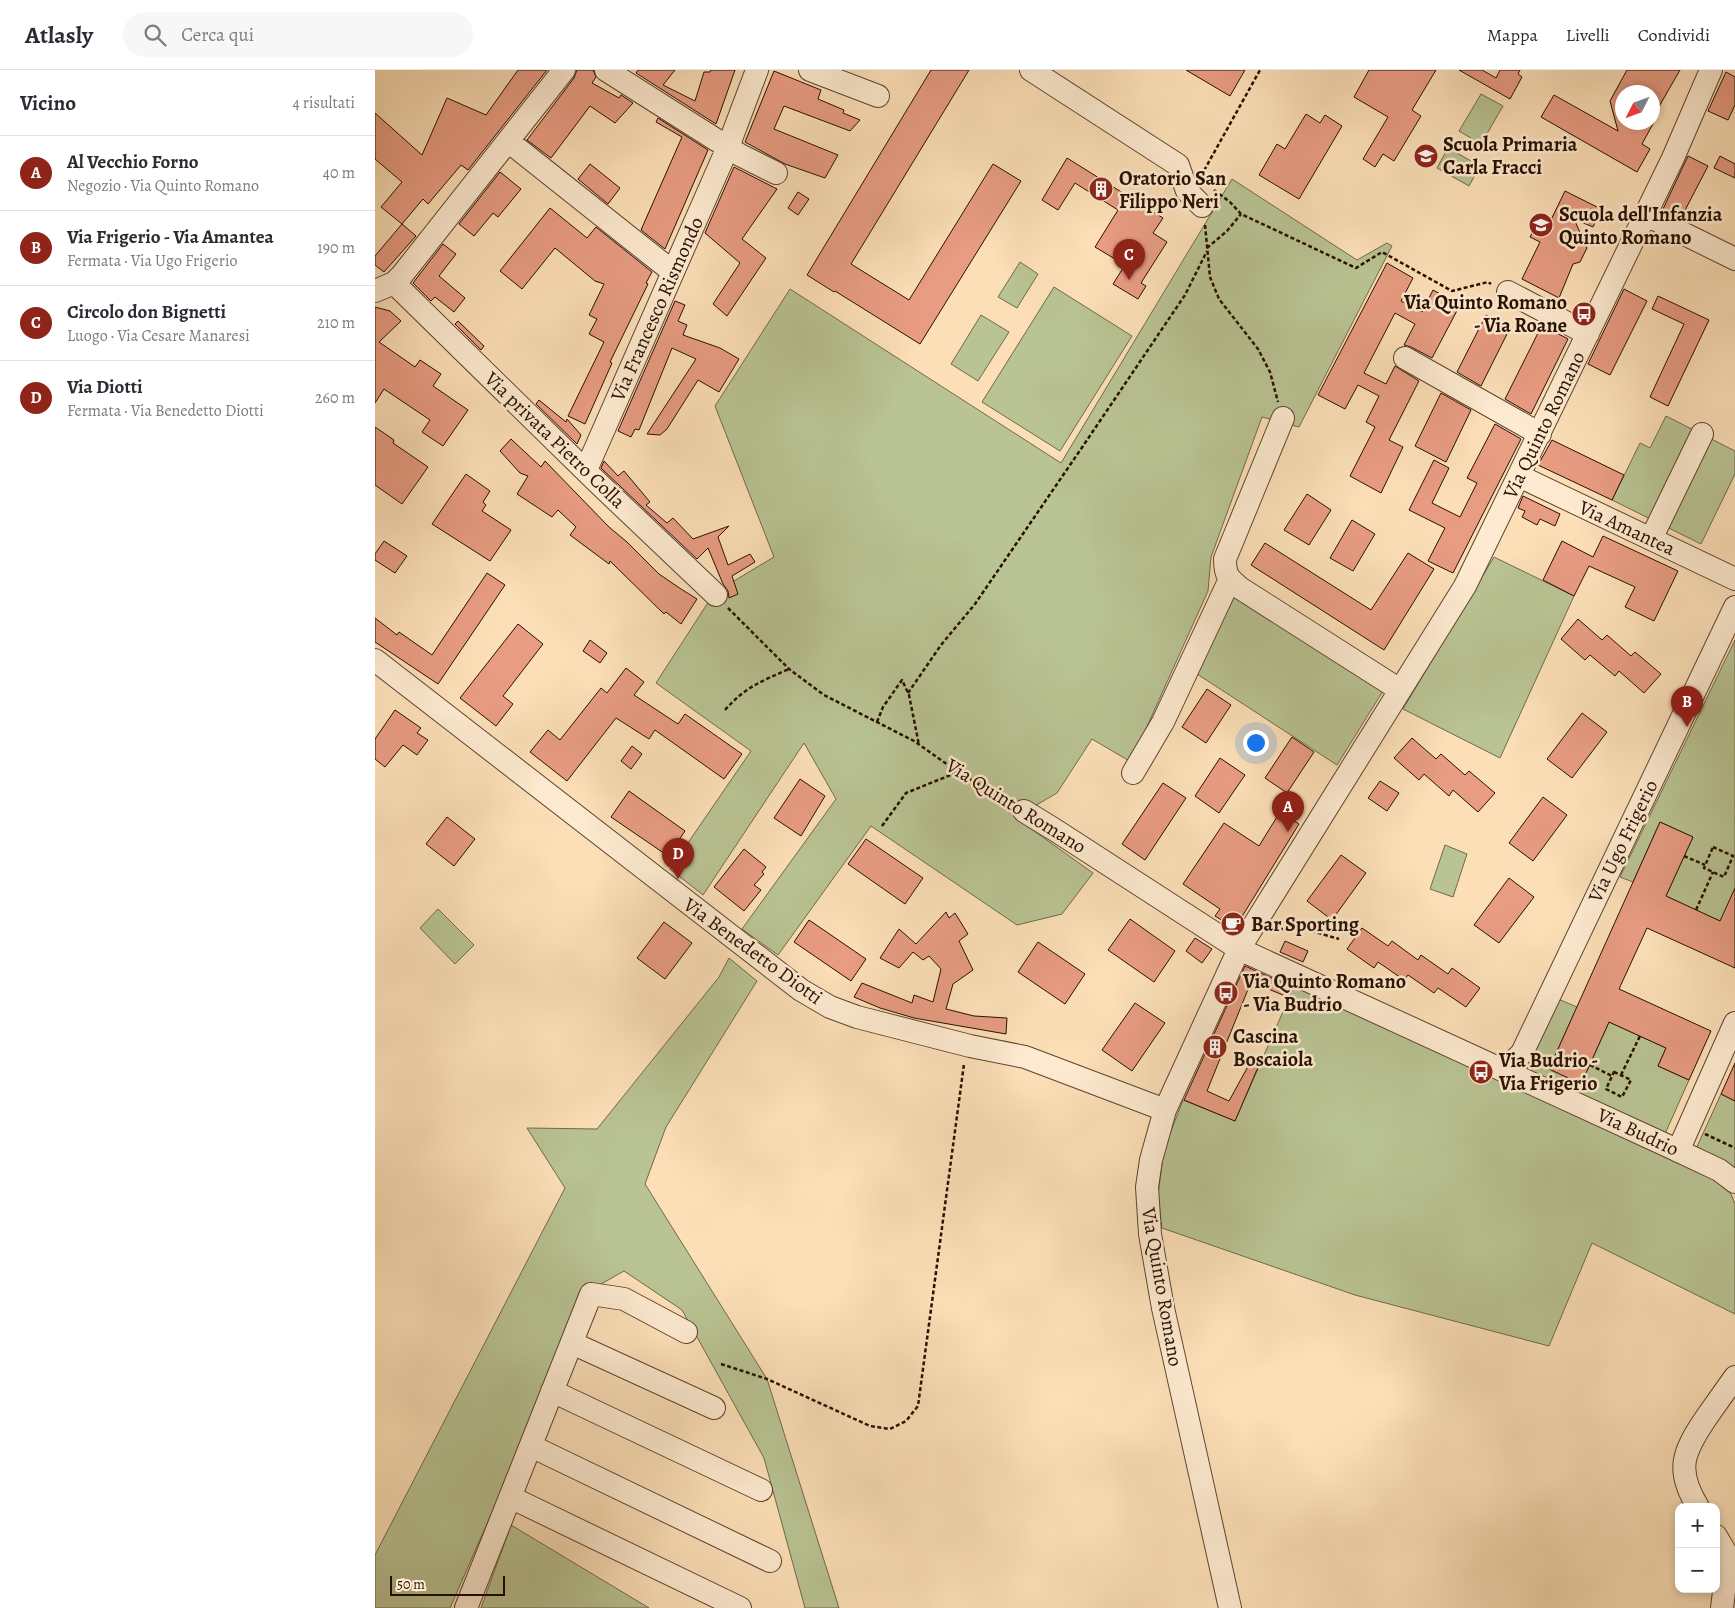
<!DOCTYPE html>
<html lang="it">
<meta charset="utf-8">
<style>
body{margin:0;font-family:Alegreya,serif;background:#f7f7f7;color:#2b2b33}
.controls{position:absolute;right:15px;bottom:15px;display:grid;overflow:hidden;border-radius:10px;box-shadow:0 2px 8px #0003}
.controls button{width:45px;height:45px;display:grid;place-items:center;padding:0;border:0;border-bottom:1px solid #e1e1e2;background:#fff;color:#2b2b33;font:25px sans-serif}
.compass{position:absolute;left:1240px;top:15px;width:45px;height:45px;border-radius:50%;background:#fff;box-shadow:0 2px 8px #0003;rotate:228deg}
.scale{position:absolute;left:15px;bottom:12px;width:115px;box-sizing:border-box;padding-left:5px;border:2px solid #280f00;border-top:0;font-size:14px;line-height:18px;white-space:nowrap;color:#280f00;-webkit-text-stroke:4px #fdead0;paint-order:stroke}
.you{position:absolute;left:880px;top:672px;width:18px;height:18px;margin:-12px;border:4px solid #fff;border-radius:50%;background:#1a73e8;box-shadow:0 0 0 8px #1a73e833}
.badge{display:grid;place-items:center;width:32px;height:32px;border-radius:50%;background:#8f2418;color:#fff;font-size:16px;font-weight:700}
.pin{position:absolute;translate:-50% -41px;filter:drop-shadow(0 1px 2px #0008)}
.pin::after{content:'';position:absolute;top:26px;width:18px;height:15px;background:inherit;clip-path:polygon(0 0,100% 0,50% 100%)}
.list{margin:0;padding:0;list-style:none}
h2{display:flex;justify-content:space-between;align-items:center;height:65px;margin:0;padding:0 20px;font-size:21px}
h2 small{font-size:16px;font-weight:400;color:#7c7c81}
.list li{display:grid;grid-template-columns:32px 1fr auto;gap:15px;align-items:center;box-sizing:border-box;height:75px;padding:0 20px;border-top:1px solid #e1e1e2}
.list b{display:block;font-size:19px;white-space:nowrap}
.list p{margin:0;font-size:16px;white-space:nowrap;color:#7c7c81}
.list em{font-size:16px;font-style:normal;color:#7c7c81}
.icon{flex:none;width:28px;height:28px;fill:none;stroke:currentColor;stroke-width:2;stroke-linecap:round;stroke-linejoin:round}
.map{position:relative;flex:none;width:1360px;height:1538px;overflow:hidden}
header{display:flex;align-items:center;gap:30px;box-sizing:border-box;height:70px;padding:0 25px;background:#fff;border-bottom:1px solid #e1e1e2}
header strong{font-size:24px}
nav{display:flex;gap:28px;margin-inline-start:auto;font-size:18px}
.search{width:350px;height:45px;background:#f7f7f7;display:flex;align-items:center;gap:12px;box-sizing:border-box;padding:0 18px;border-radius:28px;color:#7c7c81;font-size:19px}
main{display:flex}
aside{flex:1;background:#fff}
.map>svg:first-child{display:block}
.green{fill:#b9c393;stroke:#70694a}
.building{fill:#e89c82;stroke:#280f00}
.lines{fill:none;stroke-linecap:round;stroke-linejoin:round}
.minor-casing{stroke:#5d432e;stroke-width:24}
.path{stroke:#280f00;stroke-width:2.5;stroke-dasharray:4 2.5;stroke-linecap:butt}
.minor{stroke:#fdead0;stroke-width:22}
.labels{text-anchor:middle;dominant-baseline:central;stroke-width:5;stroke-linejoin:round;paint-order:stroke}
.poi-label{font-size:20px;font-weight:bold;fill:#280f00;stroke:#fdead0;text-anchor:start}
.street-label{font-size:20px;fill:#280f00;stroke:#fdead0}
</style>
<header>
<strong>Atlasly</strong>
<div class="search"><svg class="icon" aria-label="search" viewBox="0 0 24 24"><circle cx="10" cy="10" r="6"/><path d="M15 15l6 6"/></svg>Cerca qui</div>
<nav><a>Mappa</a><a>Livelli</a><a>Condividi</a></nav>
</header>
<main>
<aside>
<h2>Vicino<small>4 risultati</small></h2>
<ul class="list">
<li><span class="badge">A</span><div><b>Al Vecchio Forno</b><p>Negozio · Via Quinto Romano</p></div><em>40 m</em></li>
<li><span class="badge">B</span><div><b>Via Frigerio - Via Amantea</b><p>Fermata · Via Ugo Frigerio</p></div><em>190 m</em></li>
<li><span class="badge">C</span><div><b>Circolo don Bignetti</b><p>Luogo · Via Cesare Manaresi</p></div><em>210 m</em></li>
<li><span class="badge">D</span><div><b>Via Diotti</b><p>Fermata · Via Benedetto Diotti</p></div><em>260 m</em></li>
</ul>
</aside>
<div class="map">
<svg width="1360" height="1538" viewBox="0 0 1360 1538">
<rect width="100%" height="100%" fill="#fcdfb7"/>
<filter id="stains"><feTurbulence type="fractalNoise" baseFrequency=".004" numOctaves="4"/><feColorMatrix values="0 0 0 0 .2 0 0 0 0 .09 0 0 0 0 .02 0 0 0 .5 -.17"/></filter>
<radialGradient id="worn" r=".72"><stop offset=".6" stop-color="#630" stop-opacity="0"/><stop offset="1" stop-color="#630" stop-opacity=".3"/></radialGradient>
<!-- green -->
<path class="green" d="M1106,24L1128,36L1106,74L1084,61Z
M1073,78L1105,96L1094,116L1062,98Z
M857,109L982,190L1012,173L1017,176L924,357L887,347L836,487L833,521L756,692L717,669L682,723L658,737L648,753L718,803L687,844L642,855L496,756L403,885L367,859L461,729L429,673L328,825L295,799L376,681L281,613L334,531L349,517L399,487L340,336L415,219L686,393Z
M645,192L663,204L642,238L623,227Z
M679,217L757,266L685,381L607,332Z
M606,245L634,262L603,311L576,294Z
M1291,346L1360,381V404L1326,474L1237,430L1265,373L1275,378Z
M1119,487L1199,526L1125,688L1028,639Z
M857,525L1008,621L962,695L819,602Z
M1360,570V832L1345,851L1291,826L1318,767L1285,752L1258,812L1245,807Z
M1070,775L1092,784L1078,827L1055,819Z
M63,839L99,875L80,894L45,858Z
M354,888L382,911L291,1057L270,1114L392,1309L464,1538H430L389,1388L307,1240L249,1201L214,1221L75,1538H0V1485L190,1118L152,1058L222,1059L344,907Z
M921,912L1337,1108L1356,1124L1360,1134V1244L1217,1173L1174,1276L980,1225L787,1158L783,1125L789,1079L808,1030L860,1051Z
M1183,929L1202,937L1174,999L1206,1014L1234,952L1291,978L1283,996L1314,1010L1289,1066L1150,1003Z
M1346,1024L1360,1031V1103L1320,1081Z
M136,1455L274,1538H106Z"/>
<!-- building -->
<path class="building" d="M143,0H172L93,100L86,95L53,134L48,129L27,154L6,137L27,112L0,89V43L47,85L72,28L111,45Z
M202,0H218L221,7L217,13L244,28L246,25L258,33L240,53L215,36L176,88L152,70L199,8Z
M263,0H300L288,15L320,31L329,2H335L336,0H360L341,54L261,3Z
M556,0H594L476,194L534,230L618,94L646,111L545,274L460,221L459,222L432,205Z
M811,0H870L855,26Z
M994,0H1061L1037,40L1046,46L1019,91L1008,84L1000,97L988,89L1013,47L979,27Z
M1084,0H1107L1121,8L1125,0H1145L1143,4L1147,7L1135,29Z
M1252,0H1305L1278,47V22H1248V52H1279L1267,74L1275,79L1262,102L1166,47L1179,25L1243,61L1235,31Z
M399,1L446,20L443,29L469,40L468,43L485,50L475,61L409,36L399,59L463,85L450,108L410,94L370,72Z
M1351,2L1360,7V35L1353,50L1333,41Z
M931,44L945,53L950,45L967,56L924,129L884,105L902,74L910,79Z
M283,48L333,80L290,179L266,160L307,67L281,52Z
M1313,86L1333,96L1306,148L1288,139Z
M1345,86L1360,94V108L1339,98Z
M692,88L788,148L778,163L792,172L766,213L771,216L763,229L738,214L750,195L720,177L743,140L700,113L683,140L667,130Z
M215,94L245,118L233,134L203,109Z
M359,97L402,119L367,169L391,188L352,246L338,234L365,193L330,163Z
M125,102L146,119L123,147L118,143L99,166L84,154Z
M1190,121L1226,139L1218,157L1199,149L1212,178L1205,192L1198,194L1184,228L1147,209L1165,172L1155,167L1162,154L1172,158Z
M423,122L434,129L423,145L413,138Z
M175,138L212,168L221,157L277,202L271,213L273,214L235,292L237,293L210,354L193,346L229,272L214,264L222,249L214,245L229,214L220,211L180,178L147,219L125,201Z
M27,154L41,166L9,202L0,195V186Z
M68,174L81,184L64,206L90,228L79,242L60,227L56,231L38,213Z
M1012,193L1038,208L1026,231L1047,242L1058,220L1085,235L1057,288L1036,277L1029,275L1040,254L1020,243L989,303L1011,314L1020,296L1044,311L1014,370L1028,377L1006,423L975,406L1000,357L991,352L1004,326L983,315L970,339L943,325Z
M1249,219L1272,231L1235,305L1213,294Z
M1283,226L1334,250L1293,336L1275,327L1309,254L1277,239Z
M300,231L310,235L303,251L312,255L308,265L345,278L364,289L344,322L323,310L292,359L285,365L272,364L321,289L297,278L264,360L260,359L256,367L243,361Z
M0,237L15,241L26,251L4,272L40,297L45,290L66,304L58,316L93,340L68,376L47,362L55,350L9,319L0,333Z
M1111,245L1135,258L1106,316L1082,302Z
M83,251L109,276L106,280L80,254Z
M1167,255L1193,269L1156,344L1130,329Z
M1066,323L1096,340L1071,392L1040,376Z
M164,330L191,352L192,349L206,365L202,374L161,334Z
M1120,354L1146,369L1078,503L1053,491L1070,458L1034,440L1059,390L1074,398L1057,433L1085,447L1102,413L1092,408Z
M0,357L19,370L18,373L53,397L27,434L0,415Z
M136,369L166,397L170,391L234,457L252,472L284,504L306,519L322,529L306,554L291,542L289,544L235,491L234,494L195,465L201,457L183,440L177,447L142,424L153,406L145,403L125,381Z
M1177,370L1249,405L1237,430L1163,395Z
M229,391L243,406L249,401L275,432L271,435L292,453L298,448L318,469L354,456L343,467L353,495L375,484L380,492L357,506L363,524L354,528L353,521L348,514L333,478L322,489L226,398Z
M91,404L115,421L108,432L111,435L107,441L136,460L115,491L57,454Z
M932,424L956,440L934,475L909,460Z
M1148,426L1185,444L1180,456L1165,449L1162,455L1147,447L1150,441L1143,438Z
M977,450L1000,464L978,501L955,488Z
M1228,466L1303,501L1279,551L1250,537L1260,517L1214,496L1199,526L1168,510L1187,471L1218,487Z
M9,471L32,486L20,503L0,490V484Z
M890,473L996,540L1033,483L1059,499L1009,580L876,495Z
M112,503L130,515L63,614L0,572V548L22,565L24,562L57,585Z
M1203,549L1227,570L1232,565L1256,586L1260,582L1286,604L1269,623L1244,601L1240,606L1215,585L1210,590L1186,569Z
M143,554L168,574L128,626L138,634L121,656L85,628Z
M215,570L232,583L225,593L208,581Z
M251,598L269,612L259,625L303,654L310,644L367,684L349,709L280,660L274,669L241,648L192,711L155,682L173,660L185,670L226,618L232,623Z
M832,619L856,635L831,673L807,657Z
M20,640L46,658L42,663L53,670L42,685L28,675L10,697L0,689V669Z
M1207,643L1232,662L1197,708L1172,689Z
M917,667L939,682L912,723L890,708Z
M1037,668L1061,689L1066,684L1090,705L1094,701L1120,723L1103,742L1078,720L1074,726L1049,704L1044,710L1019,688Z
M257,676L267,684L256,699L246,691Z
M845,688L870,705L844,743L820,726Z
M425,709L450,726L426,766L399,748Z
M1005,711L1024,723L1012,741L993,728Z
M788,713L811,728L770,790L747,774Z
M254,721L310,761L293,786L236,747Z
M1168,727L1192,745L1158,791L1134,773Z
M905,742L924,754L860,858L840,846L845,839L808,814L849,753L884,776Z
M72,747L100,769L79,796L51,774Z
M1285,752L1318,767L1291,826L1345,851L1360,818V898L1272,858L1244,919L1336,961L1314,1010L1283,996L1291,978L1234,952L1206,1014L1174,999Z
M491,769L548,808L530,834L473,794Z
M369,779L391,797L387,802L389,804L379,815L386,820L369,841L339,817Z
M966,785L991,803L957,850L932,831Z
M1134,808L1159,827L1124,873L1099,855Z
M571,842L574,848L580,843L593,864L584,871L598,900L578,914L571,939L599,946L632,948L631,964L539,948L505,938L479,927L487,913L537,933L539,925L558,932L566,899L554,886L548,890L538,882L524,898L505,888L524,859L541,874Z
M755,849L800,881L779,912L733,880Z
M434,850L491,889L476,911L419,872Z
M289,852L317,873L290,909L262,888Z
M987,858L1013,876L1017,871L1043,890L1046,885L1073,904L1077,898L1105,918L1091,937L1063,918L1059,923L1033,905L1029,910L1003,892L999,898L972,879Z
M820,868L837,879L827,893L811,881Z
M910,871L933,881L928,892L905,882Z
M663,872L710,904L690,934L643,902Z
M870,896L912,915L908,925L876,912L832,1021L854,1031L876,991L884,995L860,1051L809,1030Z
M760,933L790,953L757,1001L727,980Z
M1360,993V1031L1346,1024Z"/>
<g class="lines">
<defs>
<path id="minor" d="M231,0L365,85L401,103
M435,0L503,26
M656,0L803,95L812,121L827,136
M133,71L298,202
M1271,145L1360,189
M19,213L221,411L341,525
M0,221L19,213L27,205L189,0
M1133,222L1213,264
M1030,288L1165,364
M908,348L850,489C850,505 853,508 865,518L1025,620
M211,400L353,77L382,0
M1144,406L1360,509
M1276,469L1327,364
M0,590L426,920L455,937L482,947L595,976L650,987L790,1040
M758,703L788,652L855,509
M649,741L680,760L864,879L1293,1076L1344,1100L1360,1112
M1130,1000L1147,983L1360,537
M1303,1081L1360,953
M197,1273L339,1338
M177,1321L386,1420
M156,1376L395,1491
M135,1427L365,1538
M1323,1437C1300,1400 1308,1382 1331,1348C1341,1334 1350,1321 1360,1307
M1341,1466L1351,1483L1352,1497L1347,1538
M91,1538L216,1224L249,1229L311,1262
M855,1538L788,1238L775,1164L772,1117L776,1090L790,1040L864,879L1090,516L1298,88L1336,0"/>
</defs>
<!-- minor casing -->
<use href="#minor" class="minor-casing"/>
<!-- path -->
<path class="path" d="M826,106L885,0
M839,120L855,132L866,144L981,198L1007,182L1077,221L1113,212L1116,214
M830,155L835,207L844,229L883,279L895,302L903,332
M832,178L852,161L866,144
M353,538L414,599L449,625L539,671L583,702L632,731
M533,623L566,575L600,534L708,376L810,225L832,181
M350,640C370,617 387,611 414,599
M502,652L508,637L527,610L534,625L544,675
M507,756L531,723L583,702
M1338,777L1358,786L1349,807L1329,798Z
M1309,786L1330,795
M1321,840L1338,802
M898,862C918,852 944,864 964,869
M1215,995L1237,1006
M1239,1002L1256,1010L1247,1027L1231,1019Z
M1246,1005L1265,966
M1330,1064L1360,1078
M346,1294L392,1309L495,1356L515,1359L531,1351L543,1336L589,994"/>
<!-- minor -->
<use href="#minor" class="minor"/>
</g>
<!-- icons -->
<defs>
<symbol id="school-disc" viewBox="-11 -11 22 22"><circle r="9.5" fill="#8f2418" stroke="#fdead0"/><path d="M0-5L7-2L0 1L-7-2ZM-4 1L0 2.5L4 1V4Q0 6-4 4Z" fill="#fff"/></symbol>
<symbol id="building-disc" viewBox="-11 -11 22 22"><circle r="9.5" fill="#8f2418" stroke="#fdead0"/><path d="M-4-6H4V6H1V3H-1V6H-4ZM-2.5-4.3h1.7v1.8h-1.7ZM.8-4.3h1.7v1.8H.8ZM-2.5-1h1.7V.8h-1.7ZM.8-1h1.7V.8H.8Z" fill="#fff"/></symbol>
<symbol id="bus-disc" viewBox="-11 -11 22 22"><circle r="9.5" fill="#8f2418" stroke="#fdead0"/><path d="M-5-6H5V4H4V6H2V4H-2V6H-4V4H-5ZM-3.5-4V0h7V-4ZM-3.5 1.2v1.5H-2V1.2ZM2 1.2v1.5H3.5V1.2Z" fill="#fff"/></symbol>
<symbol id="cafe-disc" viewBox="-11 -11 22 22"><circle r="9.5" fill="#8f2418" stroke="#fdead0"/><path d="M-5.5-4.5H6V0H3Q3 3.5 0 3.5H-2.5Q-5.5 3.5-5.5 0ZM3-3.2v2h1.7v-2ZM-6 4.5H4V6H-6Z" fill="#fff"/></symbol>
</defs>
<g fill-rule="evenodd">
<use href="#school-disc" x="1037" y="72" width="28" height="28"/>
<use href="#building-disc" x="712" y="105" width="28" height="28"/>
<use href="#school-disc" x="1152" y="141" width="28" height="28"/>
<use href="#bus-disc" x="1195" y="230" width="28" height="28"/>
<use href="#cafe-disc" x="844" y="840" width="28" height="28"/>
<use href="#bus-disc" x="837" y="909" width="28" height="28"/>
<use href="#building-disc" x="826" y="963" width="28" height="28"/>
<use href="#bus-disc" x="1092" y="988" width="28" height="28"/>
</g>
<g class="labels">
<!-- poi labels -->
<g class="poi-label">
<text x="1068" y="74">Scuola Primaria<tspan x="1068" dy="23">Carla Fracci</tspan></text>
<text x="744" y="108">Oratorio San<tspan x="744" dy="23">Filippo Neri</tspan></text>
<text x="1184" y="144">Scuola dell'Infanzia<tspan x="1184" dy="23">Quinto Romano</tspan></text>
<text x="1192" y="232" text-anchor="end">Via Quinto Romano<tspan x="1192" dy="23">- Via Roane</tspan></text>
<text x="876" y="854">Bar Sporting</text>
<text x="868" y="911">Via Quinto Romano<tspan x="868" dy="23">- Via Budrio</tspan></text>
<text x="858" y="966">Cascina<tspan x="858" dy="23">Boscaiola</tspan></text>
<text x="1124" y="990">Via Budrio -<tspan x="1124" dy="23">Via Frigerio</tspan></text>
</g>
<!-- street labels -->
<g class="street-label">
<text transform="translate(282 239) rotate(-66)">Via Francesco Rismondo</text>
<text transform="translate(1169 355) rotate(-64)">Via Quinto Romano</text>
<text transform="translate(180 370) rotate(44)">Via privata Pietro Colla</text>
<text transform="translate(1252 458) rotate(25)">Via Amantea</text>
<text transform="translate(641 736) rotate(32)">Via Quinto Romano</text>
<text transform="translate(1248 771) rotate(-64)">Via Ugo Frigerio</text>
<text transform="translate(378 881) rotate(36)">Via Benedetto Diotti</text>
<text transform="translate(1263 1062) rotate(25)">Via Budrio</text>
<text transform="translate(787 1217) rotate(80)">Via Quinto Romano</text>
</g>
</g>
<rect width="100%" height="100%" filter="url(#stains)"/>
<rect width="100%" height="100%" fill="url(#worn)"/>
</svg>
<div class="controls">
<button>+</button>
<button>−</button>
</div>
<svg class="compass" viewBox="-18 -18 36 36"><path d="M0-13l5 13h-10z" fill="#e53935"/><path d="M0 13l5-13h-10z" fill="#7c7c81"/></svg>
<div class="scale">50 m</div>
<div class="you"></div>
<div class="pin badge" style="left:913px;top:762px">A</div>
<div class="pin badge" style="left:1312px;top:657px">B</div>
<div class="pin badge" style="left:754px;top:210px">C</div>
<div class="pin badge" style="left:303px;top:809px">D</div>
</div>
</main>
